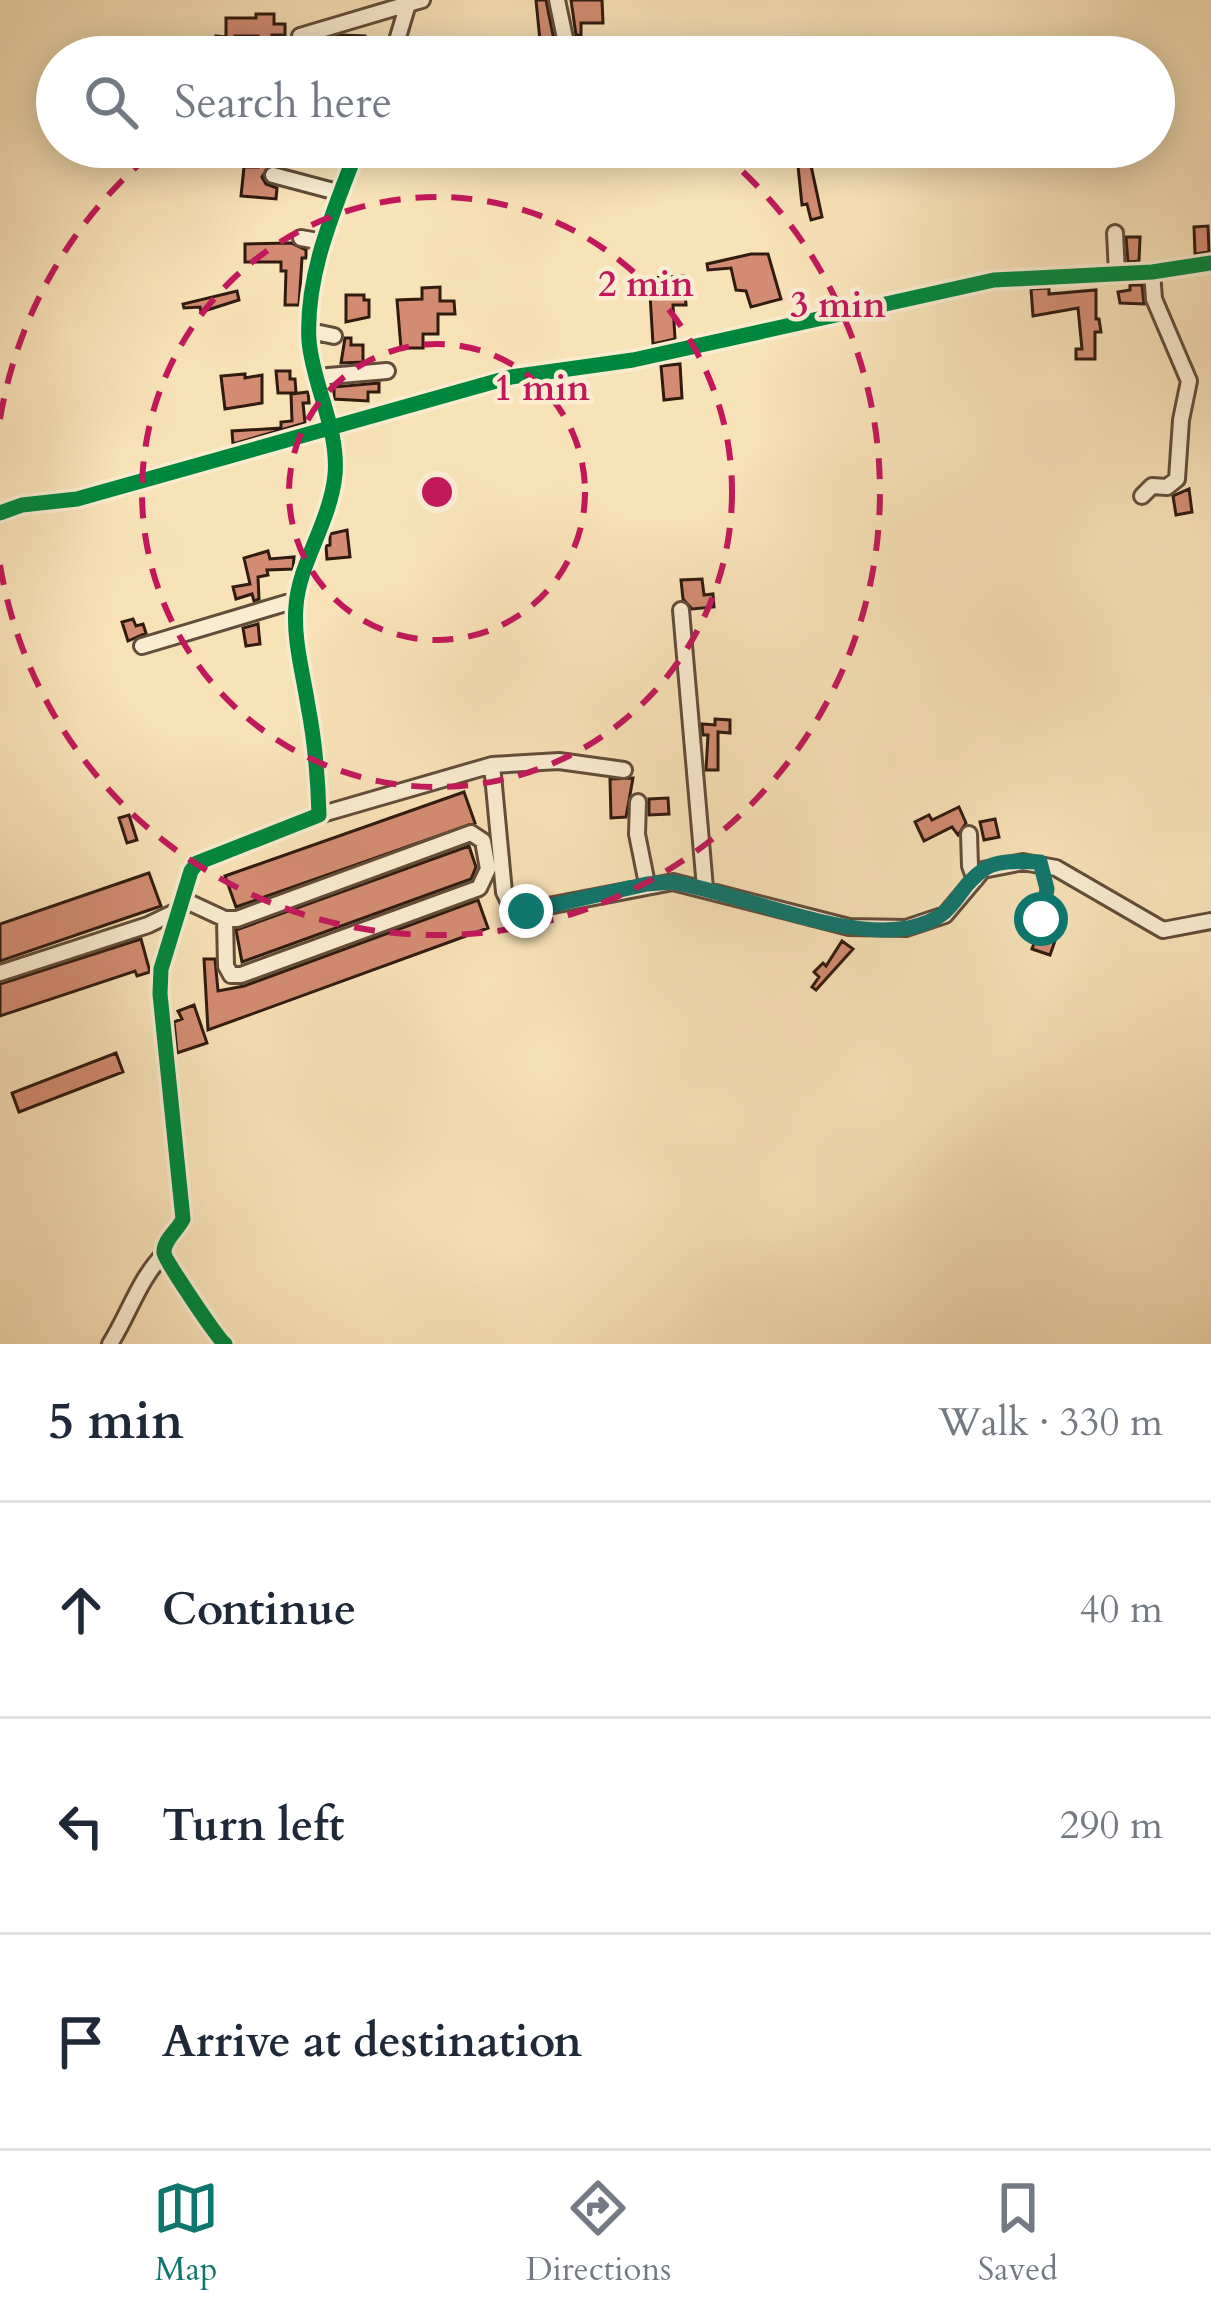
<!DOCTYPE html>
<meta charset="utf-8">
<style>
body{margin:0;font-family:Cardo,serif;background:#f2f2f3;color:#1f2937}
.stop{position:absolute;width:36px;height:36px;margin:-27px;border:9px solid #0f766e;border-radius:50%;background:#fff}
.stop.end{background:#0f766e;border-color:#fff;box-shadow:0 3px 12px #0008}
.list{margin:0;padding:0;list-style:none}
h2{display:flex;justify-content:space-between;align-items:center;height:156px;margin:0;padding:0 48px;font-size:51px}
h2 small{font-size:39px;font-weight:400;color:#747a83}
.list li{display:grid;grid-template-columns:78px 1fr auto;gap:36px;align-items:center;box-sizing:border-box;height:216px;padding:0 48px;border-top:3px solid #e0e1e3}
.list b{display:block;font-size:45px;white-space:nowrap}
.list em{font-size:39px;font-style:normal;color:#747a83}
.icon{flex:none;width:66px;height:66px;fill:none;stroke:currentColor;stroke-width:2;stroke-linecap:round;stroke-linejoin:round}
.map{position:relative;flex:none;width:1211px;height:1344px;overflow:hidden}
.search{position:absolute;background:#fff;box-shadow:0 6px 30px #0003;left:36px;right:36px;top:36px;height:132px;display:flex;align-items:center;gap:30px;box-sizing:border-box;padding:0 42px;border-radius:66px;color:#747a83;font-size:45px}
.sheet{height:804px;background:#fff}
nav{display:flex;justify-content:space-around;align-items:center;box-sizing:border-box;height:168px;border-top:3px solid #e0e1e3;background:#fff;font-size:33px;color:#747a83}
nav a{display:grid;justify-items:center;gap:6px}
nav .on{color:#0f766e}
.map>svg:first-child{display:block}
.building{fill:#d38c73;stroke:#301b10;stroke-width:3}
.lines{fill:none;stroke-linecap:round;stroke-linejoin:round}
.minor-casing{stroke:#624d3a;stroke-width:20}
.path{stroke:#301b10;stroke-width:3;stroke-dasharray:9 6;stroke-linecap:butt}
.minor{stroke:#faecd1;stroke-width:14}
.cycleway-casing{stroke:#faecd1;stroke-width:22}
.cycleway{stroke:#00873e;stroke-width:15}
.route{stroke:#0f766e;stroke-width:15}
.ring{fill:none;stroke:#c2185b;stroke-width:6;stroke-dasharray:21 15}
.centre{fill:#c2185b;stroke:#faecd1;stroke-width:6}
.ring-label{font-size:36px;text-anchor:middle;font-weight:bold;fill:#c2185b;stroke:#faecd1;stroke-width:9;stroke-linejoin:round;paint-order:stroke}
</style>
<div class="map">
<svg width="1211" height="1344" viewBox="0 0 1211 1344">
<rect width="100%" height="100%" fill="#f8e2b8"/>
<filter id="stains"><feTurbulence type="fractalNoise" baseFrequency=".00167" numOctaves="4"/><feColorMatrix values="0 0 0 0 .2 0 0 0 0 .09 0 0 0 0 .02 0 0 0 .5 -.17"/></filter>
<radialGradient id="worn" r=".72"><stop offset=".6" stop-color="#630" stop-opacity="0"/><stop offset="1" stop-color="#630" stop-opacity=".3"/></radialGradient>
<!-- building -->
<path class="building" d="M536,0H546L554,40L540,41Z
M571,0H602L603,23H581V35H576Z
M256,14H274V24H285V35H272V47H258V36H235V47H216V36L226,37V18H256Z
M341,35L365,36V57L297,56V47L330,43V39Z
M796,147H807L822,217L811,220L807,204L802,205Z
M258,163H271L262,177L266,184L277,188L276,199L241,196L244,167H258Z
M1208,226L1209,252L1195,254L1194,227Z
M1126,237H1140L1139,261L1128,262Z
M291,243L306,250V258H302L299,305H285L286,271H281V262H245V244Z
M751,254H768L781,299L751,307L746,291L736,290L731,268L708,270L707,264Z
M684,276L686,305H673L675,339L653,344L649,278Z
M1130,285H1142L1144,304L1120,303L1118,292L1130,290Z
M440,287V301H454L455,314H438V334H423V348H401L397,300L422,299V288Z
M1049,288V294L1096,290V319H1099L1101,332H1095V359H1076V349H1082L1078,308L1033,316L1031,289Z
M237,291L239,300L201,312L200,307L184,308L183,304Z
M346,295H364V300H369V317L346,322Z
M345,338H351V345H363V362L341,363Z
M680,364L682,398L664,400L661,366Z
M276,371H290V379H295L296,393H278Z
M245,374V378L262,375V403L225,409L221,376Z
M379,383V392H368V401L334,399V387Z
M308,392L309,403H303L305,423L233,444L232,431L281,428V422L292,421L291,394Z
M1189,489L1192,512L1176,515L1173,496Z
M347,530L350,557L327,559L326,546L330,545V534Z
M268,551L270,559L294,557L293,569L267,570L268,575L258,577L259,599L254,601L252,594L236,599L233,587L250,584L244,558Z
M702,579L704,595L713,594L714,607L692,609L683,599L681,580Z
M133,619L136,626L143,624L146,633L128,641L122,622Z
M258,624L260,644L246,646L243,628Z
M715,719L730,720V733L718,732V770H706L708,735H703L702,724L715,725Z
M633,778L626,817L611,818L610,779Z
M464,792L475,823L236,907L225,876Z
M668,798L669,814L649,815V799Z
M959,807L966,823L958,835L952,827L924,841L915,822L929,815L932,820Z
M129,815L137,840L127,843L119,818Z
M995,819L999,837L984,840L980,822Z
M469,846L476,867L471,879L242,962L236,930Z
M149,873L161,906L0,961V924Z
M478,900L488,928L208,1030L204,959H215L218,991L244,986Z
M1038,932L1056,938L1050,955L1032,949Z
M141,939L150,972L137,976L135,971L0,1016V984Z
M842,941L853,949L816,990L812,987L819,977L814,972L823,963L826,966Z
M194,1005L207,1043L177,1053L174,1022L182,1019L178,1011Z
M116,1053L123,1072L19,1112L12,1093Z"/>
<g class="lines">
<defs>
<path id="minor" d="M557,0L569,57
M300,36L408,4
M392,57L408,4L422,0
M273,175L341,193
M1115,233L1117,273
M301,238L323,242
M310,331L334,336
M317,377L387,371
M1142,496L1152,486L1167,487L1177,479L1181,420L1189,381L1154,299L1152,272
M0,513L22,505L77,499L511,377L633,360L994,280L1152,272L1211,263
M681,610L705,888
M142,646L296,600
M492,765L559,761L624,770
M638,802L637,834L647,884
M319,815L492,765L504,892L511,906L522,911L673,882L849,927L906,928L945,915L983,870L1023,862L1056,868L1163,930L1211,921
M969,834L970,866L975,880
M184,900L225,919H237L471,833L483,841L488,869L479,888L241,975H231L226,966L225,919
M0,973L148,925L181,909
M110,1344C129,1314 139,1279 164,1254
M225,1344C217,1338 165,1260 164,1253C163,1240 178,1230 183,1219L160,994L161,969L191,871L197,863L319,815C318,778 315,742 308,706C303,673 293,639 296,606C299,563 330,523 335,475C339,429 313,386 309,341C305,274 335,208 358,147"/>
</defs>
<!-- minor casing -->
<use href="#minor" class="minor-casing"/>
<!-- path -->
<path class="path" d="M1041,919L1047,881"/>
<!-- minor -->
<use href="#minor" class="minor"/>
<defs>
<path id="cycleway" d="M0,513L22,505L77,499L511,377L633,360L994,280L1152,272L1211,263
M225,1344C217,1338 165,1260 164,1253C163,1240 178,1230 183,1219L160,994L161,969L191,871L197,863L319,815C318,778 315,742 308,706C303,673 293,639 296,606C299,563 330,523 335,475C339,429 313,386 309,341C305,274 335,208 358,147"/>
</defs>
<!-- cycleway casing -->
<use href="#cycleway" class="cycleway-casing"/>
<!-- cycleway -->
<use href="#cycleway" class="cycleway"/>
</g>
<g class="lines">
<!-- route -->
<path class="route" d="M526,911L647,884L673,882C742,894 841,940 908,928C961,917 951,891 986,868C1000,859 1025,862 1040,862L1047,889L1041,919"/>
</g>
<!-- distance rings -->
<g class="ring">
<circle cx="437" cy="492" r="148"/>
<circle cx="437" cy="492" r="295"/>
<path d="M0 419A443 443 0 0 1 158 148M356 56A443 443 0 0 1 518 56M716 148A443 443 0 1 1 0 565"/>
</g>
<circle cx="437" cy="492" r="18" class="centre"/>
<g class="ring-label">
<text x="646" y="296">2 min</text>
<text x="838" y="317">3 min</text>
<text x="542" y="400">1 min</text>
</g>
<rect width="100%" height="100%" filter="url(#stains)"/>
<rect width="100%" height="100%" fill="url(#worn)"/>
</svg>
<div class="stop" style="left:1041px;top:919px"></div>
<div class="stop end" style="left:526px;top:911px"></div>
<div class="search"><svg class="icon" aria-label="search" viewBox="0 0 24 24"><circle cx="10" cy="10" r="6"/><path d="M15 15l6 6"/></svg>Search here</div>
</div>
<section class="sheet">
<h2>5 min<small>Walk · 330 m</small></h2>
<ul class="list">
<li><svg class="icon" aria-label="ahead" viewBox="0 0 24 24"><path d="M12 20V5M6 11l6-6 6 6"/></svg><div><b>Continue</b></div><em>40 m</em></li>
<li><svg class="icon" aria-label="left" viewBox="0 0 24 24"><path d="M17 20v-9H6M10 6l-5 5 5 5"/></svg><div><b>Turn left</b></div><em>290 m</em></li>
<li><svg class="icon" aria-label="arrive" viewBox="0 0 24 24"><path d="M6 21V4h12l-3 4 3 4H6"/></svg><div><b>Arrive at destination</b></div></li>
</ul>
</section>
<nav>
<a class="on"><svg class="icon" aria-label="map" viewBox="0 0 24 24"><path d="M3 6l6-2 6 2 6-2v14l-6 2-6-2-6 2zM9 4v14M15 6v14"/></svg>Map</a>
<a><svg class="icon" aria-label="directions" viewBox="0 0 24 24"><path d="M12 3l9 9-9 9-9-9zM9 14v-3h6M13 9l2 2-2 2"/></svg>Directions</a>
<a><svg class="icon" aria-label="saved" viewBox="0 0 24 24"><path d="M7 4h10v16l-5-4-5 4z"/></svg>Saved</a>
</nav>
